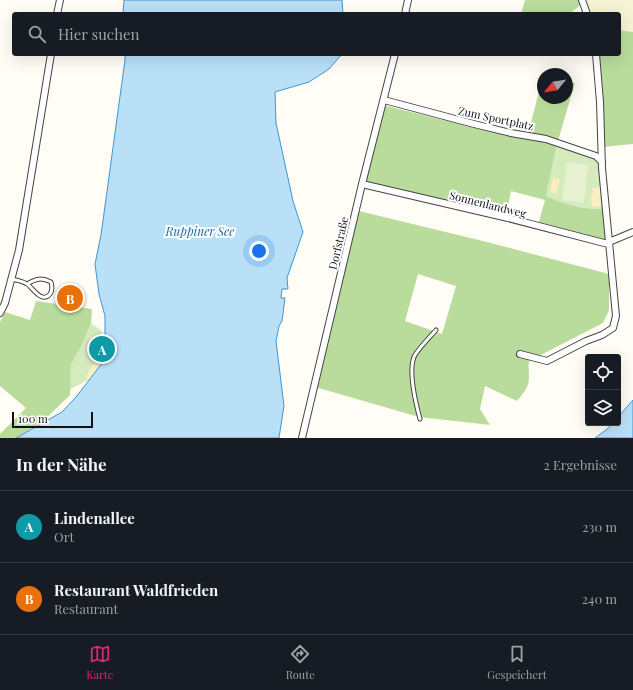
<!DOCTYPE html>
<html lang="de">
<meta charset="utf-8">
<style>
body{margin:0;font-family:"Playfair Display",serif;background:#20242c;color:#f1f3f6}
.controls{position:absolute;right:12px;bottom:12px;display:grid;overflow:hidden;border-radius:4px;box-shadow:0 4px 16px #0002}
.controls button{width:36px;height:36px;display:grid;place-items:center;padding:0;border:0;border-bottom:1px solid #363941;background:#171b24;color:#f1f3f6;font:20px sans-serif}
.compass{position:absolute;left:537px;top:68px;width:36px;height:36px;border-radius:50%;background:#171b24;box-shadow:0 4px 16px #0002;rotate:240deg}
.scale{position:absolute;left:12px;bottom:10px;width:81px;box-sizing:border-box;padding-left:4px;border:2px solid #111;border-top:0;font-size:11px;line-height:14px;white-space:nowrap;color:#111;-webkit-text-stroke:3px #fff;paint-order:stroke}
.you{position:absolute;left:259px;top:251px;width:14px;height:14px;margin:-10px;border:3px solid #fff;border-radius:50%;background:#1a73e8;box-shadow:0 0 0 6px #1a73e833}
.badge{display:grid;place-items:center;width:26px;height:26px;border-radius:50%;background:#db2777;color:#fff;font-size:13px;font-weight:700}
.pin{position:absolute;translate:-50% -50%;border:2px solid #fff;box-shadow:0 1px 4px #0006}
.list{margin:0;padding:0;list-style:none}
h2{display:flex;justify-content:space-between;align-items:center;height:52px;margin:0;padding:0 16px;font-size:17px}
h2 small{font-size:13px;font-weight:400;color:#9ea1a6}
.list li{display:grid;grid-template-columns:26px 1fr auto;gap:12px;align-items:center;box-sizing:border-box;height:72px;padding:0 16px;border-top:1px solid #363941}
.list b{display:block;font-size:15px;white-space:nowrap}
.list p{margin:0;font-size:13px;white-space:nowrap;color:#9ea1a6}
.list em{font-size:13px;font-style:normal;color:#9ea1a6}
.icon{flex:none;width:22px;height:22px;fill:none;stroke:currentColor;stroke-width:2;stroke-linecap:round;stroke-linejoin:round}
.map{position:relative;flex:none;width:633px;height:438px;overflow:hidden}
.search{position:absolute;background:#171b24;box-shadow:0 4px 16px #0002;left:12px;right:12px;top:12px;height:44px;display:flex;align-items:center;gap:10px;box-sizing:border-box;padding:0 14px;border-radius:4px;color:#9ea1a6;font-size:15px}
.sheet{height:196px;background:#171b24}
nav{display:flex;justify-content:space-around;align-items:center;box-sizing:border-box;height:56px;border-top:1px solid #363941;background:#171b24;font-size:11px;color:#9ea1a6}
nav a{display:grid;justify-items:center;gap:2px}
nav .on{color:#db2777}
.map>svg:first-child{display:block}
.farmland{fill:#f6f3d4}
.green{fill:#d5ebbd}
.forest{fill:#b9dc9c;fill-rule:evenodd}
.sand{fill:#fbeec1}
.pitch{fill:#e6f2cf}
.water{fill:#b9e0f7;stroke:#3f96cf}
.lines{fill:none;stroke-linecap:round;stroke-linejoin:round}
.service-casing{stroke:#444;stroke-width:5}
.minor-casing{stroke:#444;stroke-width:8}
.service{stroke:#fff;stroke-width:3}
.minor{stroke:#fff;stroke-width:6}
.labels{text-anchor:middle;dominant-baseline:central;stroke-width:4;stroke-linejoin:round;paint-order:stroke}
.street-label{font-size:11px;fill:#111;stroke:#fff}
.water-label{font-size:12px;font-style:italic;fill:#1768a6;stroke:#fff}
</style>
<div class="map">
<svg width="633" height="438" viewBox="0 0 633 438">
<rect width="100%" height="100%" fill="#fffdf5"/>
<!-- farmland -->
<path class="farmland" d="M583,0H633V32L619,29V14H588Z"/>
<!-- green -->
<path class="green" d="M557,144L594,157L599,162L603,209C583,210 564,204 546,196Z
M91,323L102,331L97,359L86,377L90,379L69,390L71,364L83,343Z"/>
<!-- forest -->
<path class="forest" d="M525,0H582L583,3L569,14H521Z
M619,30L633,32V144L603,147L597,54H619Z
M543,76V98H567V81L575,83L557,144L546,196C564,204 583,210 603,209L607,242L538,225L545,200L511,191L506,217L362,183L383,105L483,130L527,138Z
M359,211L487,242L609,274V310L603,323L529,361C528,367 529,372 529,378C529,387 523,394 517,401L485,386L480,409L490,425L419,417L315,387ZM418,274L456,286L442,334L405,321Z
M36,301L92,309L91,323L83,343L71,364L70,395L41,423L16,438H0V434L26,408L0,386V322L5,312L30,320Z"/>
<!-- sand -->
<path class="sand" d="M553,178L560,179L556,194L550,192Z
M600,185L601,206L592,207L591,195L593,192L592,188H598Z
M102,331L105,339L103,362L90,379L86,378L97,359Z"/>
<!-- pitch -->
<path class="pitch" d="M567,162L588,165L584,203L562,200Z
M90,336L96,337L93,348L88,347Z"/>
<!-- water -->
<path class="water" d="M124,0H342L343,14H123Z
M125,54H342L329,69L309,82L275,92L276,123L293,201L303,232L287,278L288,289H282L281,298H285L282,321L279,326L276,341L284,406L279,438H16L62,412L76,397L103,362L105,339V316L99,294L95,264L101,235L125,60Z
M633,400V438H595L606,430L613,423H618V417Z"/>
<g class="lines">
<defs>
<path id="service" d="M11,279C17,280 22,281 27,284C33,288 42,304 50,294C53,290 52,286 51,282C41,277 36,279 27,284
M420,419C416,404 408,372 414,357C417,350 431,336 436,330"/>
<path id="minor" d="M582,0L587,14
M57,14L60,0
M405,14L408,0
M384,100L474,124L511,133L546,139L596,156L602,162
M362,184L508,218L608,244
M609,242L633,232
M0,313L5,303L19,250L51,54
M520,354L547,361L586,341L602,335L613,328L616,316L602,168L600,102L596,54
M302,438L362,184L395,54"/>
</defs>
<!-- service casing -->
<use href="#service" class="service-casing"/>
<!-- minor casing -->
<use href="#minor" class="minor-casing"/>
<!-- service -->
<use href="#service" class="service"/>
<!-- minor -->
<use href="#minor" class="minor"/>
</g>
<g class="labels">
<!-- street labels -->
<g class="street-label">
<text transform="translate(496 118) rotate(12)">Zum Sportplatz</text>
<text transform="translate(488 204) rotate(14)">Sonnenlandweg</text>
<text transform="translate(338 243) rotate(-77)">Dorfstraße</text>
</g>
<!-- water labels -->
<g class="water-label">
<text x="200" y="231">Ruppiner See</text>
</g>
</g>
</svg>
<div class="controls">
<button><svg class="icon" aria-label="locate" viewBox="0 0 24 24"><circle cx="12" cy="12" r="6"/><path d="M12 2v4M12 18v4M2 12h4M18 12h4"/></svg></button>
<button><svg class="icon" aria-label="layers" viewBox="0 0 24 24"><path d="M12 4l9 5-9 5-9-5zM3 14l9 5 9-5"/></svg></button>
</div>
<svg class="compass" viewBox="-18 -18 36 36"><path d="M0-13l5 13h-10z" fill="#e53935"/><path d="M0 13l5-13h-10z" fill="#9ea1a6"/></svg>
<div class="scale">100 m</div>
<div class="you"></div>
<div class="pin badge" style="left:102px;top:349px;background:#0f9aa8">A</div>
<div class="pin badge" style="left:70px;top:298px;background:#e8710a">B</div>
<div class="search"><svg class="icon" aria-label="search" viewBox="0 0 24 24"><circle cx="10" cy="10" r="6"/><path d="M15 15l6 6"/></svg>Hier suchen</div>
</div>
<section class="sheet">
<h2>In der Nähe<small>2 Ergebnisse</small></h2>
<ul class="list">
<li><span class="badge" style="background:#0f9aa8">A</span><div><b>Lindenallee</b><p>Ort</p></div><em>230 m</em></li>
<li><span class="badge" style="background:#e8710a">B</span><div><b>Restaurant Waldfrieden</b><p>Restaurant</p></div><em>240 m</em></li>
</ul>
</section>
<nav>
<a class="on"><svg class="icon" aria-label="map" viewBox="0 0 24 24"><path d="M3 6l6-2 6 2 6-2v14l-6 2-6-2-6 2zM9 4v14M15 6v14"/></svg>Karte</a>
<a><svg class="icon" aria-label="directions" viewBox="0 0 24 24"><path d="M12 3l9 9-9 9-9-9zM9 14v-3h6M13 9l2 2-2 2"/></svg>Route</a>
<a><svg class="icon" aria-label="saved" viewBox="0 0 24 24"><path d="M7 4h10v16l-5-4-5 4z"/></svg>Gespeichert</a>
</nav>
